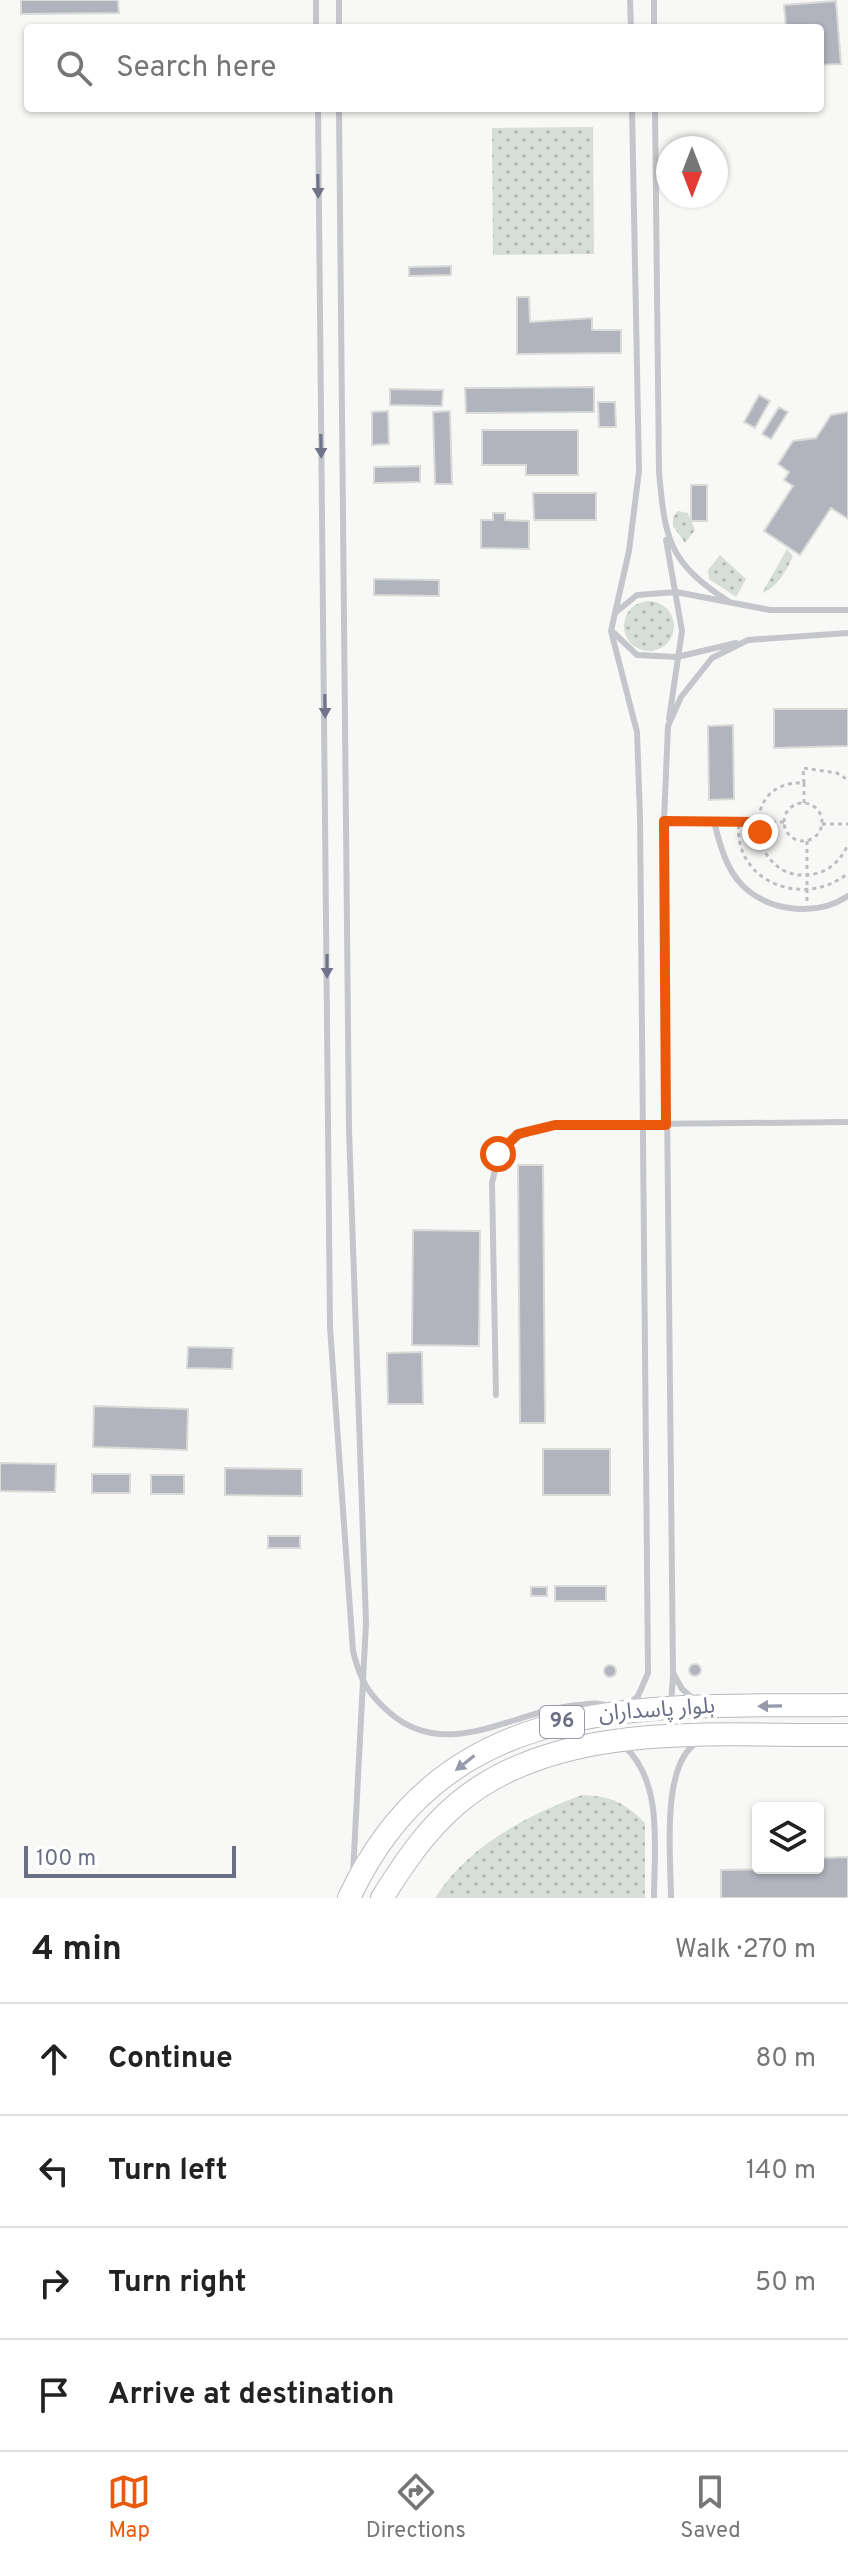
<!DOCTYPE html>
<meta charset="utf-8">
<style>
body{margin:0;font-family:Overpass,"Noto Sans Arabic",sans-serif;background:#f2f2f2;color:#222}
.controls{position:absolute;right:24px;bottom:24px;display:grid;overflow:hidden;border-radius:8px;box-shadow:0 2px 6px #0004}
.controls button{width:72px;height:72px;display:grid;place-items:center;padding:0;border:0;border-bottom:2px solid #e0e0e0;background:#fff;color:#222;font:40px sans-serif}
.compass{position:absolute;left:656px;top:136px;width:72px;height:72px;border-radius:50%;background:#fff;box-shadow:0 2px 6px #0004;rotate:180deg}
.scale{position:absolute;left:24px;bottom:20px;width:212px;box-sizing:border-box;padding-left:8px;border:4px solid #6b6f86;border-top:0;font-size:22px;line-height:28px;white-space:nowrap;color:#6b6f86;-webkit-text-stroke:6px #fff;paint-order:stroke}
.stop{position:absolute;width:24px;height:24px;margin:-18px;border:6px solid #ea580c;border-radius:50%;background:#fff}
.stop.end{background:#ea580c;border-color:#fff;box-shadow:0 2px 8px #0008}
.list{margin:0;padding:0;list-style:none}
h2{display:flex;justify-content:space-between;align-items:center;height:104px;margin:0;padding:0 32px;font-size:34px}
h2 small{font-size:26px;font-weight:400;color:#767676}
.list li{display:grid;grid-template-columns:52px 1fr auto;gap:24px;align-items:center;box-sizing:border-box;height:112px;padding:0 32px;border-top:2px solid #e0e0e0}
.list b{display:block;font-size:30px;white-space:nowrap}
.list em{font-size:26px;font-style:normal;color:#767676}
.icon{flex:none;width:44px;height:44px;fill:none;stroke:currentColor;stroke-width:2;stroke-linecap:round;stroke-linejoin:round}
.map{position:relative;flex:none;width:848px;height:1898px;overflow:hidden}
.search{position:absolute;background:#fff;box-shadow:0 2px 6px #0004;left:24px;right:24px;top:24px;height:88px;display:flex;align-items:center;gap:20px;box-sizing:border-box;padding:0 28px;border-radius:8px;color:#767676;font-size:30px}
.sheet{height:552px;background:#fff}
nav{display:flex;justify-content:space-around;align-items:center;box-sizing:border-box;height:112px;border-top:2px solid #e0e0e0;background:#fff;font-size:22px;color:#767676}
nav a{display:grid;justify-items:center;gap:4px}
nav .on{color:#ea580c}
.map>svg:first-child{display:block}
.grass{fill:url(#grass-dots)}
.building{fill:#b1b3bd;stroke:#dadbd9;stroke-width:2}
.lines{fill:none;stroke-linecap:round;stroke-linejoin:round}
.highway-casing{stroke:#b8b9be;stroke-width:24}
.path{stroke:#bdbec2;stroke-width:3;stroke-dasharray:4 4;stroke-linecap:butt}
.lane{stroke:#c5c6cc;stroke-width:6}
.highway{stroke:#fff;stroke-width:22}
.oneway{fill:#70738a}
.oneway2{fill:#979aaa}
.route{stroke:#ea580c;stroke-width:10}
.labels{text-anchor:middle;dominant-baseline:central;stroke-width:8;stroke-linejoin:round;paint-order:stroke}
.shield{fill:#fff;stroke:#979aaa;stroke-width:2}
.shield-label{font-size:20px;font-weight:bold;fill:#6b6f86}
.street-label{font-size:22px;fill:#6b6f86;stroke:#fff}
</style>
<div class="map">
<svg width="848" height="1898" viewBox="0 0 848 1898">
<defs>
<pattern id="grass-dots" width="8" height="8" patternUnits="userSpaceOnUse" patternTransform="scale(2)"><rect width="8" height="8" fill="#d7ded7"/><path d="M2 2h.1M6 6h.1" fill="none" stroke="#b2b8b4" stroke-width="1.8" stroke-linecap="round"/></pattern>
</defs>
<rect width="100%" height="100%" fill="#f8f9f7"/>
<!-- grass -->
<path class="grass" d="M593,127L594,254L493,255L492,128Z
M678,511L688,513L695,530L685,543L673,526V517Z
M787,549L793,556C787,570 777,588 762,593Z
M720,555L746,579L736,597L709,579L708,570Z
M624 626a25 25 0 1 1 50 0a25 25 0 1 1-50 0Z
M582,1795C610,1796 625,1802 645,1823V1898H435C467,1847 527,1815 582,1795Z"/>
<!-- building -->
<path class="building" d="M21,0H118L119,13L21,14Z
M836,1L841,64L820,65V28H786L784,5Z
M451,266V275L409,276V267Z
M517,297H529L530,322L592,318V330H621V353L517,354Z
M594,387V412L466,413L465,388Z
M390,389L443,390L442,406L390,405Z
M759,395L770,401L755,428L744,422Z
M598,402H615L616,427H599Z
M779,407L788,412L771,439L762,434Z
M388,411L389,444L372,445V412Z
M450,411L452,484H435L433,412Z
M848,412V519L831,508L800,555L764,531L793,486L784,480L789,472L778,464L793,441L816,438L831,415Z
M482,430H578V475H526V465H482Z
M420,466V482L374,483V467Z
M691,485H707V521H691Z
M533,493H596V520H534Z
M493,513H505V520L529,521V549L481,548V520H493Z
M374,579L439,580V596L374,595Z
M774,709H848V746L774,748Z
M733,725L734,799L709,800L708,726Z
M518,1165H543L545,1423H520Z
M413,1230L480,1231L479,1346L412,1345Z
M188,1347L233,1348L232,1369L187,1368Z
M422,1352L423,1404H388L387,1353Z
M94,1406L188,1409L187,1450L93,1447Z
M543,1449H610V1495H543Z
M0,1463L56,1464L55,1492L0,1491Z
M225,1468L302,1469V1496L225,1495Z
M92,1474H130V1493H92Z
M151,1475H184V1494H151Z
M268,1536H300V1548H268Z
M555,1586H606V1601H555Z
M531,1587H547V1596H531Z
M689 1670a6 6 0 1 1 12 0a6 6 0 1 1-12 0Z
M604 1671a6 6 0 1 1 12 0a6 6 0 1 1-12 0Z
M848,1857V1898H721V1870L820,1868V1858Z"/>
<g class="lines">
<defs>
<path id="highway" d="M349,1898C447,1687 651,1707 848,1705
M382,1898C404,1863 426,1830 458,1803C561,1717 723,1737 848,1735"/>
</defs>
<!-- highway casing -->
<use href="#highway" class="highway-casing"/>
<!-- path -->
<path class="path" d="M804,783L803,768L837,773L848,780
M804,803V783C732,779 751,892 818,873C832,869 843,857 848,844
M784 822a19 19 0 1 1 38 0a19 19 0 1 1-38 0Z
M723,821L739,822
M784,822H739C732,883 806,909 848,873
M822,824H848
M807,901V841"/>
<!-- lane -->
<path class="lane" d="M316,0V28
M339,0V28
M630,0L631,28
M654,0V28
M318,108L330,1327L353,1651C360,1680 368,1694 390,1713C448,1763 515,1710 578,1705C589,1704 598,1702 608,1706
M339,108L349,1130L366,1623L353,1874
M655,108L659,472C665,539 668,562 728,601
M666,540L682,631L669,719
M615,613L629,551L639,471L632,108
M614,633L637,655L677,657L736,643
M664,821L668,726L681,697L712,658L748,640L848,633
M496,1395L492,1183C501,1139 513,1136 555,1125L848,1122
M696,1701L682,1689L673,1673L664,821H714C719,842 726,869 742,885C769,912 817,917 848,896
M671,1704L673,1676
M628,1705L638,1696L648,1673L640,816L637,732L611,631L615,613L637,595L676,592L770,610H848
M624,1746C664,1782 654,1849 654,1898
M671,1898C671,1860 660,1763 698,1742"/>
<!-- highway -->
<use href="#highway" class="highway"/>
</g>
<!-- one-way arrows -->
<defs><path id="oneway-solid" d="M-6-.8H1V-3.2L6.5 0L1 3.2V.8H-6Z" transform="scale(2)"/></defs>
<g class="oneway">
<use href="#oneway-solid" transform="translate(318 186) rotate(89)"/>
<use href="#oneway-solid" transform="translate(321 446) rotate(89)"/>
<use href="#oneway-solid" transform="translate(325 706) rotate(89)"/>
<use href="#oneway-solid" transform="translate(327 966) rotate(90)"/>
</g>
<g class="oneway2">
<use href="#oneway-solid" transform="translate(770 1706) rotate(179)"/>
<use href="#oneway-solid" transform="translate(465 1763) rotate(142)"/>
</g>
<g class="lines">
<!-- route -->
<path class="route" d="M498,1154L518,1134L555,1125H666L664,821L759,822L760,832"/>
</g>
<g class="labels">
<!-- shield labels -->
<rect class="shield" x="540" y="1706" width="44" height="32" rx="6"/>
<g class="shield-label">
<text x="562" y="1722">96</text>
</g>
<!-- street labels -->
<g class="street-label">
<text transform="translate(657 1711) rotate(-4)">بلوار پاسداران</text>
</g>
</g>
</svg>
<div class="controls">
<button><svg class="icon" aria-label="layers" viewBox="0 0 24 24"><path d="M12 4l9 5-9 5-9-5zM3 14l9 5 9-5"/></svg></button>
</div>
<svg class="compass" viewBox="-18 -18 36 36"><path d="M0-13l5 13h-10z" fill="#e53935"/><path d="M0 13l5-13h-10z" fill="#767676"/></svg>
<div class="scale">100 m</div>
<div class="stop" style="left:498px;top:1154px"></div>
<div class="stop end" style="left:760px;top:832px"></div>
<div class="search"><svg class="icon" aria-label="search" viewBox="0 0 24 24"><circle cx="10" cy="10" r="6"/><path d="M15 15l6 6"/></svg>Search here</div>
</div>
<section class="sheet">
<h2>4 min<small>Walk · 270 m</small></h2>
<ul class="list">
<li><svg class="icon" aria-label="ahead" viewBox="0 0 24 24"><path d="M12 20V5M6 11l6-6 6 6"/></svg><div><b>Continue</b></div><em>80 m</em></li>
<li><svg class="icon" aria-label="left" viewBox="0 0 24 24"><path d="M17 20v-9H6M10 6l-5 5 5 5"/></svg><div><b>Turn left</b></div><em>140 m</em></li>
<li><svg class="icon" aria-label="right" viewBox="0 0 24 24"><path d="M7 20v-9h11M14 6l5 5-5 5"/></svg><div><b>Turn right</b></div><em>50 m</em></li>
<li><svg class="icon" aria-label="arrive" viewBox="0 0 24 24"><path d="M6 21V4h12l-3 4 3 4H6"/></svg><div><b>Arrive at destination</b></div></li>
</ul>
</section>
<nav>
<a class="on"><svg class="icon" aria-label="map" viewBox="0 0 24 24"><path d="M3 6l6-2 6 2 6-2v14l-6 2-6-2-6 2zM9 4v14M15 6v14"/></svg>Map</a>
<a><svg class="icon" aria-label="directions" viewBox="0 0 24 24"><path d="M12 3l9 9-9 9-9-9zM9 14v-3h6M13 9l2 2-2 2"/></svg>Directions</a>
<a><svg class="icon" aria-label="saved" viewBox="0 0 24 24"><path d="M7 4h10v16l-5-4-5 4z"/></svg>Saved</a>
</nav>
